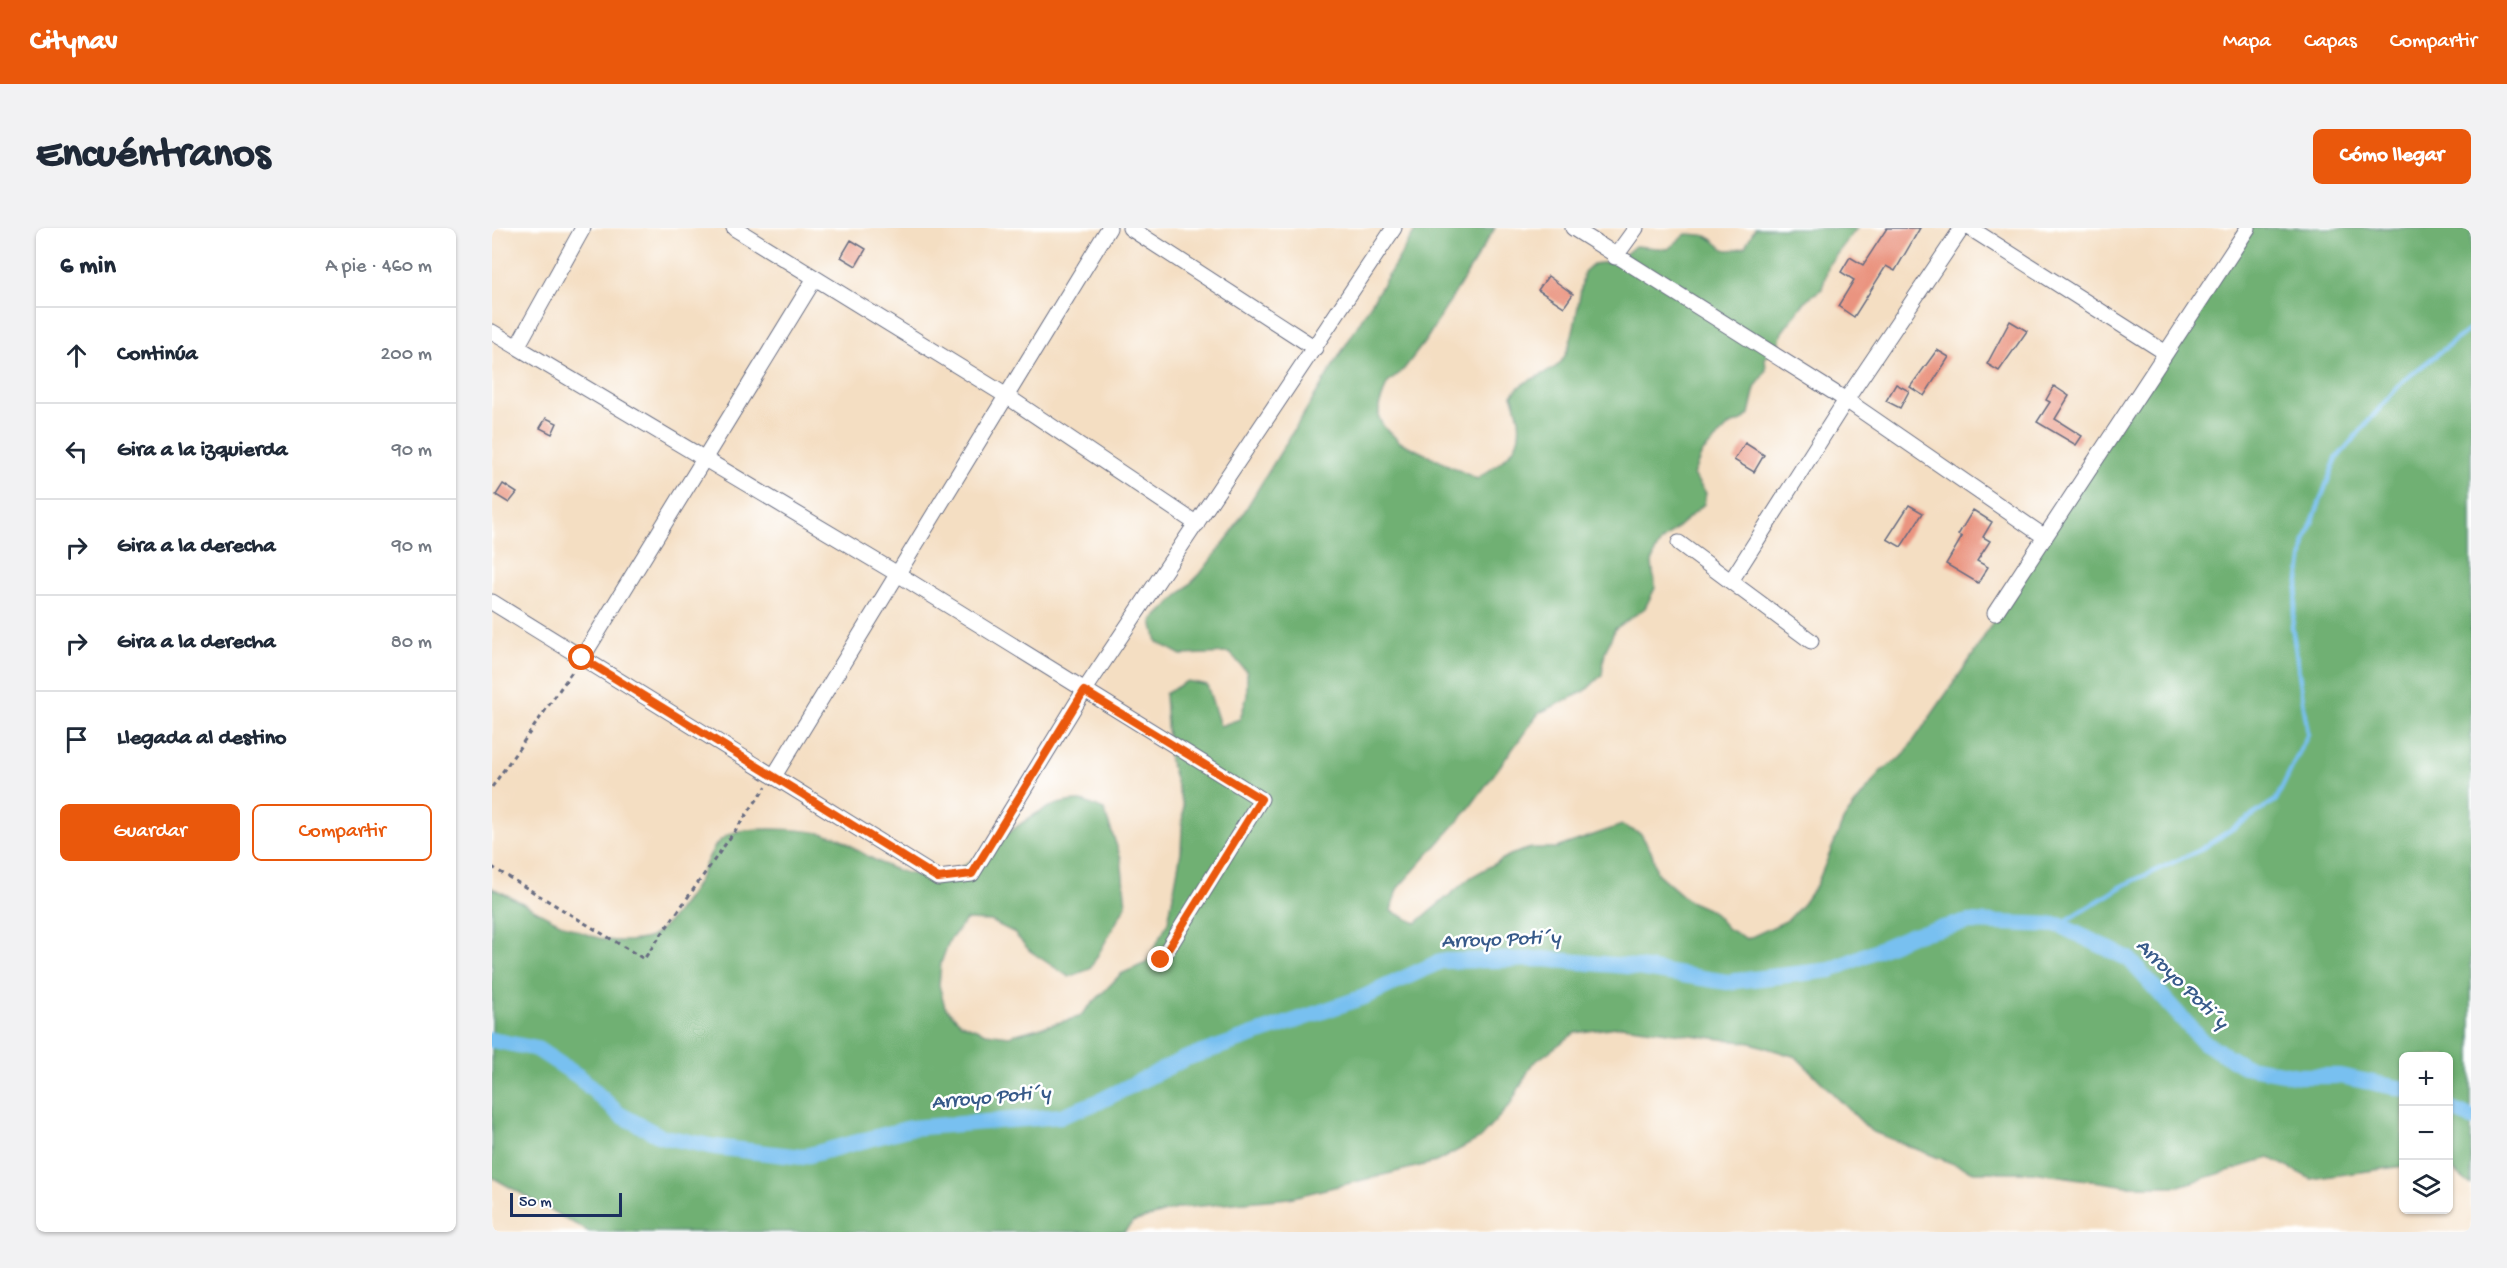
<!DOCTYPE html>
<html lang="es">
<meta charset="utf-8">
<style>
body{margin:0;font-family:"Gochi Hand",sans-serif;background:#f2f2f3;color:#1f2937}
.controls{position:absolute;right:18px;bottom:18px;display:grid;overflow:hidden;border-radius:9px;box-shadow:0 2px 4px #0004}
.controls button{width:54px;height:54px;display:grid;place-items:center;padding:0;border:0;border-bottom:2px solid #e0e1e3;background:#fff;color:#1f2937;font:30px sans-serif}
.scale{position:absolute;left:18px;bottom:15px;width:112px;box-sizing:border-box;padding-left:6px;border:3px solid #1b2f5e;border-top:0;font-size:16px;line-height:21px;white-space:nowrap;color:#1b2f5e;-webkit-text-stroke:4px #fff;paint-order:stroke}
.stop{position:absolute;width:18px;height:18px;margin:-14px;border:4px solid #ea580c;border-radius:50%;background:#fff}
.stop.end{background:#ea580c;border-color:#fff;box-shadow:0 2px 6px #0008}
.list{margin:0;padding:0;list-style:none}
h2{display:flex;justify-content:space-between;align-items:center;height:78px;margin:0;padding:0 24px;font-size:26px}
h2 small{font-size:20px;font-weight:400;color:#747a83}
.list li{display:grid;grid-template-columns:39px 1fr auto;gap:18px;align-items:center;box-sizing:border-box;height:96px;padding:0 24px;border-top:2px solid #e0e1e3}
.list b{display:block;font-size:22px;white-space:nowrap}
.list em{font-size:20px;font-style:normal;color:#747a83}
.actions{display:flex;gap:12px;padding:18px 24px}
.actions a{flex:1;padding:14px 0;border:2px solid #ea580c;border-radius:9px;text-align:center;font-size:21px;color:#ea580c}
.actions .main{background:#ea580c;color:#fff}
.icon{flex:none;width:33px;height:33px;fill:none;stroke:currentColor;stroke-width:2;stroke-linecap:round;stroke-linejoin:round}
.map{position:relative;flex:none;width:1979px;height:1004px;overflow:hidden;border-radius:9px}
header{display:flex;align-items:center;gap:36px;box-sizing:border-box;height:84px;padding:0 30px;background:#ea580c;color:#fff}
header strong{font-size:28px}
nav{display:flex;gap:33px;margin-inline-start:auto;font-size:21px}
.intro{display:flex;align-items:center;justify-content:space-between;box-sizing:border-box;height:144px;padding:0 36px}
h1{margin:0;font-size:42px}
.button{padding:15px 27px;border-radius:9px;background:#ea580c;color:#fff;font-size:21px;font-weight:700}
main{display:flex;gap:36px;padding:0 36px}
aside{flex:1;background:#fff;border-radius:9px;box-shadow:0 2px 4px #0004}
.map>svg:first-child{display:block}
.forest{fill:#6fb073;stroke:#457068;stroke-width:1.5}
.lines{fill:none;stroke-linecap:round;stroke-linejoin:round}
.stream{stroke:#78c0f0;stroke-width:4.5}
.canal{stroke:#78c0f0;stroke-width:16}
.building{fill:#ea9480}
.street-casing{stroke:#676c81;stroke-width:17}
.path{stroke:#676c81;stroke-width:3;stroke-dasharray:4.5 4.5;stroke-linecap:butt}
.street{stroke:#fff;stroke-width:15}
.route{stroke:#ea580c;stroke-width:8}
.labels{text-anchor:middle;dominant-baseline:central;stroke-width:5;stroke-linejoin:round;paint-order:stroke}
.water-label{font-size:21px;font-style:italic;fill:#375a8a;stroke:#fff}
</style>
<header>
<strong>Citynav</strong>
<nav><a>Mapa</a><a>Capas</a><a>Compartir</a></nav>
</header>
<div class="intro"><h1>Encuéntranos</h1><a class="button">Cómo llegar</a></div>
<main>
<aside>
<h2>6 min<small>A pie · 460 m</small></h2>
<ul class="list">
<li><svg class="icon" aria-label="ahead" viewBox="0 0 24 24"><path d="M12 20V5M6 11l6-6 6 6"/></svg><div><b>Continúa</b></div><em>200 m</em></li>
<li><svg class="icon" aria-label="left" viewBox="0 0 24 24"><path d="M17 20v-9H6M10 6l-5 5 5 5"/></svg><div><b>Gira a la izquierda</b></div><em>90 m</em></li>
<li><svg class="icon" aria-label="right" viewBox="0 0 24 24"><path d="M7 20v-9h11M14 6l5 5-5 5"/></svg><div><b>Gira a la derecha</b></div><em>90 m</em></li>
<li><svg class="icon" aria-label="right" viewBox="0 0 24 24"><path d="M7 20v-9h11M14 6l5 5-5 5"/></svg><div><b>Gira a la derecha</b></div><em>80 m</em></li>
<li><svg class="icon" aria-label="arrive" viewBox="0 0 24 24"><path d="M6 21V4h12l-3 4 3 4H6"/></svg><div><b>Llegada al destino</b></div></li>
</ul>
<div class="actions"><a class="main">Guardar</a><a>Compartir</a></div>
</aside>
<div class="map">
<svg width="1979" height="1004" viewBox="0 0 1979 1004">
<rect width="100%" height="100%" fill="#fff"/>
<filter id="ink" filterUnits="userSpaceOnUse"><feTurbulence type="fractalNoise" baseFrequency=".0167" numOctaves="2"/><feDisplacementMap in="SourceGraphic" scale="12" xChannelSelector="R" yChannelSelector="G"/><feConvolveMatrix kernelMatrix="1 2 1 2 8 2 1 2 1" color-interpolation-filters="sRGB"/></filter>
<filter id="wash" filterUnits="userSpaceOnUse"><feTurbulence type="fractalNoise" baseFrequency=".008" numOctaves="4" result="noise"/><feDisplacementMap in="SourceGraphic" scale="24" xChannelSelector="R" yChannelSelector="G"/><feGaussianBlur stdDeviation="1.35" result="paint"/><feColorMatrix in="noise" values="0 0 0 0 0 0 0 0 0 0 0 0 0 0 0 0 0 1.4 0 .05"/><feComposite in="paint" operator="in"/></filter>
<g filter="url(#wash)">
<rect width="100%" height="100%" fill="#f4dec2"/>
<!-- forest -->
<path class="forest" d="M925,0H1003L934,112L912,141L895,156L887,178V190L892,199L908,214L985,251C1023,225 1038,214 1020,167C1031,150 1051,150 1066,137C1082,124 1087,66 1092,44L1101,36L1125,33L1143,18L1176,21L1194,6C1200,7 1209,6 1214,8C1234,17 1224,27 1253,19L1263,0H1365L1337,36L1330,61L1315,71L1290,104L1286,119L1273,130L1274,142L1263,160L1257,186L1250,193L1238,197L1210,225L1201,247L1214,265L1212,276L1169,314L1163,324L1160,335L1163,360L1153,380L1123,401L1113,424L1110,447L1093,463L1047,485L975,583L905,661L899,683L924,695L979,649L1018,627L1039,620H1064L1130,597L1149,606L1160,625L1165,645L1197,673L1220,683L1236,701L1255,711L1296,692L1311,676L1325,656L1352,591L1389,543L1411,528L1481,427L1549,314L1755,0H1979V957L1957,939L1956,828H1912L1911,938L1819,951L1778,930L1687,958H1636L1540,944H1482L1379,903L1304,829L1259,815L1131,798L1083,805L1040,836L1018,877L987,911L944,934L797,970L687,980L641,994L632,1004H97L0,949V660C39,677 73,703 115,712C126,714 145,713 156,710C170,706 196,670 204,657C216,636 218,609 247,603C272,599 317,601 342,608C350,610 358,617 365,622C390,637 419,653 449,646C497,635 535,572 587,573C595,573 604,579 612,582L629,630L634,677L598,741L577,749L538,723L521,704L499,693L474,692L457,713L449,735L447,757L453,779L469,795L494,805L517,808L587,789L629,746L654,735L676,694L689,624L691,578L677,530L673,466L695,453L715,457L728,498L748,491L755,468V444L738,425L689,427L665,414L660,393L708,346L738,307Z"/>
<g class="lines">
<!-- stream -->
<path class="stream" d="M1567,697L1632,657L1708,622L1784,572L1816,506L1800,398L1813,313L1844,231L1911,153L1979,100"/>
<!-- canal -->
<path class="canal" d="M0,812L45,821L86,848L127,886L168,908L223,919L310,929L418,900L569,888L606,874L692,831L872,769L949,733L1052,731L1134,738L1235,754L1339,742L1420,707L1476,694L1567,697L1637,731L1711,814L1752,838L1807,848H1848L1912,861
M1956,880L1979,890"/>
</g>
<g id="blocks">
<!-- building -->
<path class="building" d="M1395,0H1428L1403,43L1394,38L1362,89L1346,78L1362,52L1349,44L1358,29L1371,37Z
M359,12L374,21L364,38L349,29Z
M1056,48L1081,66L1072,79L1046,62Z
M1518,93L1535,103L1507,143L1495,136Z
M1445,122L1457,129L1432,168L1418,159Z
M1404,156L1417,163L1408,180L1394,173Z
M1562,158L1577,168L1563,191L1590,208L1584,217L1545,194L1558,174L1554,172Z
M54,190L65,195L60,206L48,200Z
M1253,215L1272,227L1262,244L1242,232Z
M11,256L25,265L17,275L4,267Z
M1417,277L1431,285L1409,319L1395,311Z
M1481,282L1500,294L1491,309L1498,313L1485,333L1496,339L1486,355L1454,336L1470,309L1466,307Z"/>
</g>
</g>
<g filter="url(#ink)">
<use href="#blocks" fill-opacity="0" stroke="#676c81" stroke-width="1.5"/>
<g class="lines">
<defs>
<path id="street" d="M242,0L513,167L705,296
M638,0L823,120
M1081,0L1354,172L1553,309
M1478,0L1674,125
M1123,29L1144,0
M0,104L404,345L769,571L669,732
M25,119L91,0
M1187,315L1319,413
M1239,353L1354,172L1470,0
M0,374L446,650L480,646L592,463L902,0
M1503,385L1756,0
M90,430L323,50
M282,548L617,0"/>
</defs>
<!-- street casing -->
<use href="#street" class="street-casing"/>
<!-- path -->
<path class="path" d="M0,559L82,441
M0,639L152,731L274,559"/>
<!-- street -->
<use href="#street" class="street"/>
</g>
</g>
<g class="lines" filter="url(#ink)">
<!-- route -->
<path class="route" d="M90,430L446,650L480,646L592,463L769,571L669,732"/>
</g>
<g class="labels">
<!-- water labels -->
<g class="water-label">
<text transform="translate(1009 713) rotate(-2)">Arroyo Poti´y</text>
<text transform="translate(1689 757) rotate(44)">Arroyo Poti´y</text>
<text transform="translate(499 871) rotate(-5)">Arroyo Poti´y</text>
</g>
</g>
</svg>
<div class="controls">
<button>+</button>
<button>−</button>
<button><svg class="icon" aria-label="layers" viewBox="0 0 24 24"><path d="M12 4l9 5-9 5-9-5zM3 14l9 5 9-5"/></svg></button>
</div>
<div class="scale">50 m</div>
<div class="stop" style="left:90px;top:430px"></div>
<div class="stop end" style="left:669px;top:732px"></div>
</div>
</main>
